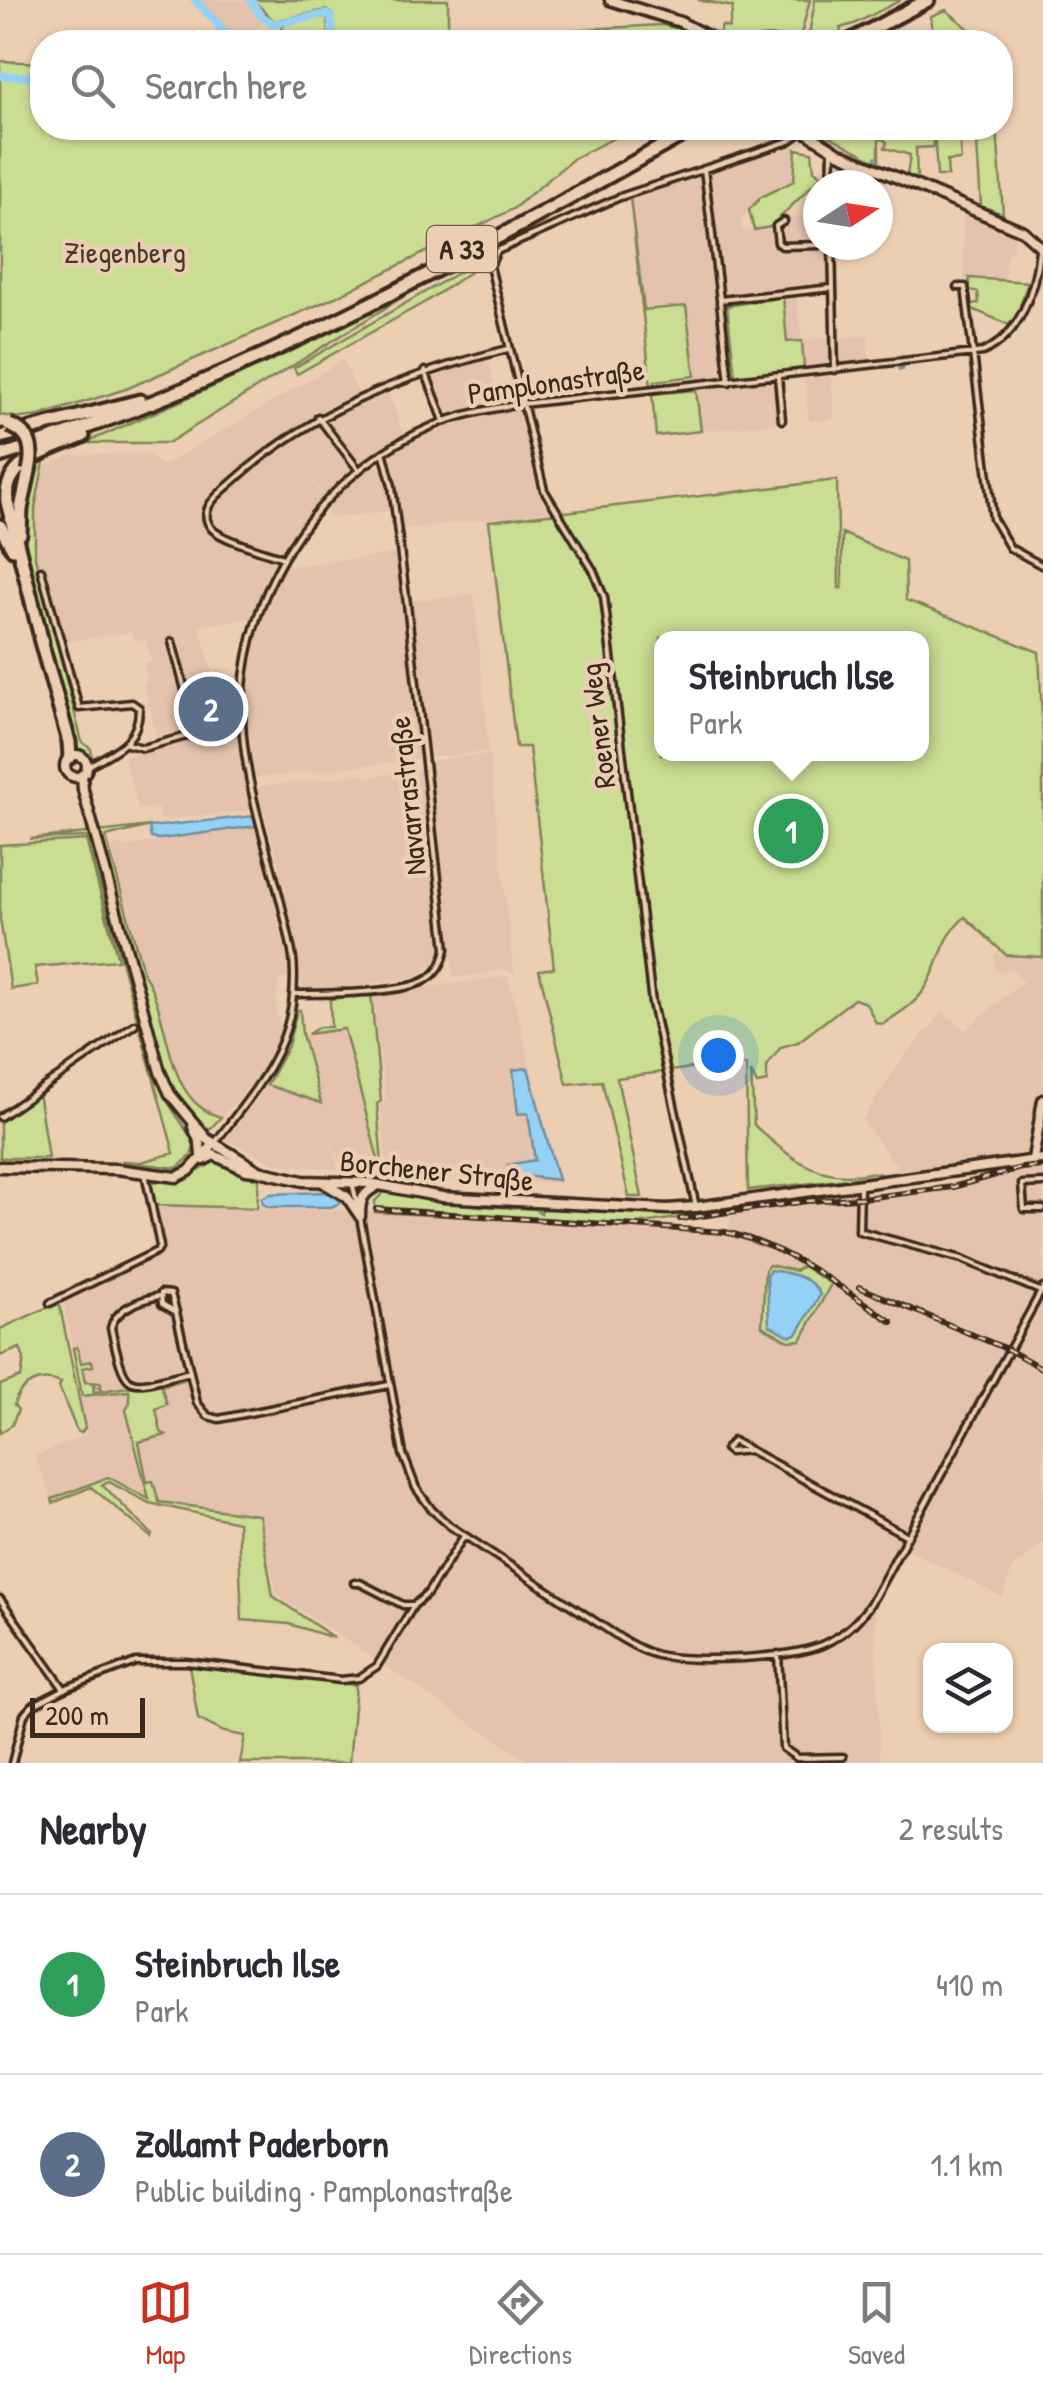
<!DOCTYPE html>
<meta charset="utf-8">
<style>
body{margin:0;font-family:"Patrick Hand",sans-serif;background:#f7f7f7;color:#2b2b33}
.controls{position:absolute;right:30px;bottom:30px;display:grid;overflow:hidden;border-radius:20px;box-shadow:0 2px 8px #0004}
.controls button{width:90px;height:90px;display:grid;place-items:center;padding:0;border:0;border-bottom:2px solid #e1e1e2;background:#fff;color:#2b2b33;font:50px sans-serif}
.compass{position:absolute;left:803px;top:170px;width:90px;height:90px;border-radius:50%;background:#fff;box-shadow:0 2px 8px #0004;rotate:78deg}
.scale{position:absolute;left:30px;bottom:25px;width:115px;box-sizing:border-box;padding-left:10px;border:5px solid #3b2a1e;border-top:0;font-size:28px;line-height:35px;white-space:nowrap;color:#3b2a1e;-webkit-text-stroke:8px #ecceb2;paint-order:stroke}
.you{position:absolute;left:718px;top:1055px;width:35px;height:35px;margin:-25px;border:8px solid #fff;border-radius:50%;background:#1a73e8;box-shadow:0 0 0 15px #1a73e833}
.badge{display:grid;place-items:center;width:65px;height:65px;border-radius:50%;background:#c8321e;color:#fff;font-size:32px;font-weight:700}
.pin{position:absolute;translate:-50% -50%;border:5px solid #fff;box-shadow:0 2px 10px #0006}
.popup{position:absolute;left:654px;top:631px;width:275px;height:130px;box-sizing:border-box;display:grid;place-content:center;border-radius:20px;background:#fff;filter:drop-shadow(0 2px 8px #0005);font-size:32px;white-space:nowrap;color:#7c7c81}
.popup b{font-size:38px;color:#2b2b33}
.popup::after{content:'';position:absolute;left:50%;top:100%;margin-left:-20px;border:20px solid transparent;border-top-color:#fff}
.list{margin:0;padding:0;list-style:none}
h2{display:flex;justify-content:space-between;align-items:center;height:130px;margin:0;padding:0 40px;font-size:42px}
h2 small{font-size:32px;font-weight:400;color:#7c7c81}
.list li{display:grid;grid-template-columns:65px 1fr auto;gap:30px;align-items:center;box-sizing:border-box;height:180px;padding:0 40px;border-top:2px solid #e1e1e2}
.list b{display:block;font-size:38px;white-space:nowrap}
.list p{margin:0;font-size:32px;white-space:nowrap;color:#7c7c81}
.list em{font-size:32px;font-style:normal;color:#7c7c81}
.icon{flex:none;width:55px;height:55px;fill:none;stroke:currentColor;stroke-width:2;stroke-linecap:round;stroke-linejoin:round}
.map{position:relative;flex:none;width:1043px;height:1763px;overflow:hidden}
.search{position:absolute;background:#fff;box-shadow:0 2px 8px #0004;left:30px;right:30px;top:30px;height:110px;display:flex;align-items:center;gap:25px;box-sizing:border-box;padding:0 35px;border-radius:40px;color:#7c7c81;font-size:38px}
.sheet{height:490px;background:#fff}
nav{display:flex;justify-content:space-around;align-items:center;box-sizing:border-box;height:140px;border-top:2px solid #e1e1e2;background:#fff;font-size:28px;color:#7c7c81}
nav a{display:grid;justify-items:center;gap:5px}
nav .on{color:#c8321e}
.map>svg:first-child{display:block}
.built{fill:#e4c2ae}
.green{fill:#cadd92;stroke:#828458;stroke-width:2.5;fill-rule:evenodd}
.water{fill:#94d1f5;stroke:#708e9f;stroke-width:2.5}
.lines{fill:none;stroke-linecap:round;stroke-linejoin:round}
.stream{stroke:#708e9f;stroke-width:2.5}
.river{stroke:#94d1f5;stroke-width:8}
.street-casing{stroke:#3b2a1e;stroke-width:11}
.secondary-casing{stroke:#3b2a1e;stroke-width:15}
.highway-casing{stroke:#3b2a1e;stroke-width:19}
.street{stroke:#ecceb2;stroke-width:4}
.secondary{stroke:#ecceb2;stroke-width:8}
.highway{stroke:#ecceb2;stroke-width:11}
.rail-casing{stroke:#3b2a1e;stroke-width:6}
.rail{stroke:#ecceb2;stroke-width:2.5;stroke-dasharray:8;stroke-linecap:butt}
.highway-bridge-casing{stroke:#3b2a1e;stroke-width:19;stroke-linecap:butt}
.highway-bridge{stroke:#ecceb2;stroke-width:11}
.labels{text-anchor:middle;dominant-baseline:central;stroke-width:9;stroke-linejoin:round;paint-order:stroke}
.shield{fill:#ecceb2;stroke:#705b4a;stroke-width:2.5}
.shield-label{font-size:28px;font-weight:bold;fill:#3b2a1e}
.park-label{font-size:30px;fill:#493c2a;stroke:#ecceb2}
.street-label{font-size:30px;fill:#3b2a1e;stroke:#ecceb2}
</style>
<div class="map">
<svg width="1043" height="1763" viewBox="0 0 1043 1763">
<rect width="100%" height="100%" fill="#ecceb2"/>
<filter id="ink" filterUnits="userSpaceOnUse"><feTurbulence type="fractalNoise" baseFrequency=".01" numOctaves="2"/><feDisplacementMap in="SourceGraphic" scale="20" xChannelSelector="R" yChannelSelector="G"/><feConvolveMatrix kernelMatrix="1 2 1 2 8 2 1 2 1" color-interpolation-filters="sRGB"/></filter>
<g filter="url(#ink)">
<!-- built -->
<path class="built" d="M199,0H248L264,22L236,42Z
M795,143L796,180L762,194L740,219L743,231L772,226L779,219L818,214V245H832L833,287L727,299L733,348L721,350L724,373L721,377L696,381L686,304L644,309L632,196Z
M963,210L1015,232L1013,251L1006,254L1005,279L964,278Z
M797,295L802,340L868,336L869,361L804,369L802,341L787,342L783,297Z
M488,359L498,401L445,414L431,374Z
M343,360L358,394L315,415L273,442L203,505L204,526L216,536L275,559L252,618L199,625L212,671L222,670L253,810L161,820L157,807L138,809L124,757L160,748L143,682L148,681L143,664L152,661L146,639L137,641L130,632L63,642L43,571H38L35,556L36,508L45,466L73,455L145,453L163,466Z
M828,375L832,380L834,419L809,421L805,379Z
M771,382L774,385L778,423L701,431L696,390Z
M387,390L404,434L359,463H355L322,419Z
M515,409L520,412L541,491L551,511L403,529L397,482L389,459L391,453L463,418Z
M318,422L353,466L325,495L302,469L324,496L280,553L221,530L214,522L211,512L217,500L282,446Z
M372,466H379L383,472L391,511L329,518L328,505Z
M395,554L419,759L255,778L248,721L249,678L261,624L284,567Z
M474,594L489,751L431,757L411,601Z
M489,754L514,973L506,970L454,978L429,761Z
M420,769L440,948L437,960L418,977L333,989L302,987L299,957L275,850L257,787L364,774L365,778Z
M256,826L287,959L288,977L278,980L276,1011L281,1033L274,1052L257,1078L221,1117L208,1113L190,1094L173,1063L153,988L144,975L111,847L123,844L125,848L186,834Z
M995,954L1043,957V1152L900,1170L862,1120L906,1054L943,1012L965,1030L1023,981L1011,969L995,972Z
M508,976L560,1183L456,1179L387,1167L380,1104L386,1097L372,995Z
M344,1029L379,1167H340L326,1119L338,1169L277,1164L226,1140L267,1085L322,1103L304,1035Z
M1043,1169V1543L1012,1569L1002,1597L904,1547L875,1608L880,1763H531L277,1594L259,1515L149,1500L108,1477L52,1500L35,1456L87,1434L79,1394L82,1393L63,1300L164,1251L155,1205L473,1215L728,1233L731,1214L854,1194L953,1188L1005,1172Z"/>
<!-- green -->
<path class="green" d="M253,0H448V42H336L333,15L326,10L274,21Z
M698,0H810L800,38L767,36L733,42L719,33L722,26L729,28L733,7Z
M815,0H901L854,24L840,28L841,33L828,41L811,38L809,35Z
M946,10L985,42H934L931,16Z
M327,17L330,42H286L282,27L293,21Z
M662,25L682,29L709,42H451L452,36Z
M0,61L42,63V128H634L574,158L513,209L333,298L126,389L39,416L21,418L0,415Z
M815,128H932L933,147L916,148L917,180L907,176L910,155L885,148L887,142L879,137V163Z
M934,128H959L961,160L947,161L948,176H937Z
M976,128H997L1003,214L981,206Z
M796,149L812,152L814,170L822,176L770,227L754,230L749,210L761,197L794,181Z
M630,197L644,310L686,306L695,376L655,381V387L651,388Z
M468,267L470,272L427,301L297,374L294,368Z
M969,278L1028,282L1016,318L1007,324L970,308V305L979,303L978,292L970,290Z
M416,289L168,443H85L237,376Z
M783,297L787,342L802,341L804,369L735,376L727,306Z
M696,390L701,431L656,436L652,394Z
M44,462L35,508V557L82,742L91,749L92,758L75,748L71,736L23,546V525L34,464Z
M837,480L839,588H842V533L905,561L906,600L1039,652L1043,740V957L1006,955L965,917C940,939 942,961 926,987C916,1004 899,1013 883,1024L876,1023L866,1003L854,999L798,1042L781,1047L767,1066V1082L757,1084L751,1072L754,1125C782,1151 810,1177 852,1175C865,1175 871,1170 883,1175L748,1190L746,1065L700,1067L617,1078L642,1197H629L602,1081L567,1084L539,970L554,968L529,747H516L489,521ZM661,638H921V754H661Z
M150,826L106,837L144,975C172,1014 162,1102 221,1117L210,1129C189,1120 174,1091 165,1071L98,832Z
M86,833L89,834L152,1067L164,1096L195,1144L191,1156L177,1168L121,1161L141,1162L174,1153L87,837L30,839Z
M86,840L118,960L35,967L38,985L11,989L0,919V845Z
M371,994L381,1101L377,1104L383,1177L374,1175L372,1168L380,1167L344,1029L308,1034L319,1027H331L330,999Z
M297,1010H300L302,1034L321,1103L267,1085L288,1046Z
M35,1095L39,1098L48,1158H0V1120Z
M219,1159L259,1178L257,1208L155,1205L151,1184L157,1181L178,1183Z
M384,1192L481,1206L534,1209L541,1213L542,1209L668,1214L763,1202L767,1205L636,1224L543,1218L542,1221L375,1212V1201Z
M769,1265L796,1271L802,1266L831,1284L801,1340L789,1341L762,1326L765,1270Z
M59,1302L85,1428L81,1433L77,1431L59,1387L61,1383C41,1374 19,1384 14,1405L18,1410L12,1425L0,1433V1385L21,1377L24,1359L20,1348L0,1356V1329Z
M77,1347L81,1363L92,1361L93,1366L82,1368L85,1382L101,1383V1389L93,1385L94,1392L189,1378L161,1386L167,1404L156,1409L161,1432L166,1435L139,1442L147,1482L153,1481L159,1502L259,1515L273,1596L334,1638L289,1624L242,1620L238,1522L149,1503L109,1482L102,1485L152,1534L151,1537L91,1487L53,1503L52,1499L108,1477L149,1499L126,1410L130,1402L129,1391L82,1396L73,1348Z
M189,1665L356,1685L349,1763H240L245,1736L224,1732L198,1719Z"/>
<!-- water -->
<path class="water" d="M254,816L256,826L161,839L151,838L149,827Z
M528,1068L558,1180L508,1174V1165L535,1160L528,1113L518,1114L513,1070Z
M324,1192L339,1198L340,1203L331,1207H269L263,1204L262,1198L270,1194Z
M770,1270C788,1272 814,1278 820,1295L797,1334L790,1336L769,1325L767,1275Z"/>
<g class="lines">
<!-- stream -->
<path class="stream" d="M876,156L877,174
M954,285L956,286
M898,356L899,370
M900,356L901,370
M902,356L903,370"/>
<!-- river -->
<path class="river" d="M195,0L234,42
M251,0L260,15L274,24L326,14L331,17L333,42
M0,76L42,77"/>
<defs>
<path id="street" d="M704,169L720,300L832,288
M831,185L832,149
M784,221L776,226L778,243L782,246L820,245
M832,245L835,370
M958,287H965L993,519L1010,548L1043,566
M720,302L729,382
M425,371L444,421
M778,377L782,420
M318,417L358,469
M283,558C267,552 222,540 212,529C197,511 216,496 229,485C309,411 404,375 508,349
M41,570L79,708L132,703L139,708C139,745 112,751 87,767
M172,642L197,734
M127,744L143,748L238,722
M294,994C324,994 399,994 424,981C437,974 443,964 446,949L407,604L392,486L384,455
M0,1117L135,1024
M214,1144C260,1083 301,1041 293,958C281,884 250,811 243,736C232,601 315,472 440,423C466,413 494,408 522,404L983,352C1021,335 1035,290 1039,250
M352,1182L358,1207
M1043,1183L1022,1184L1024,1209H1043
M860,1187L859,1231L962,1259L1040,1291
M696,1207L652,1003L604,597L593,570L544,490L490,266L497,251L620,197L789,141L803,131
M360,1217L403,1454L416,1488L432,1510L450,1526L622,1639C634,1646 645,1652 657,1655C692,1663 795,1659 826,1643C847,1633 863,1617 875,1596L1043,1288
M159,1296C140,1300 115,1309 111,1328C127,1397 125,1388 190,1372
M50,1303L157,1251L160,1246L145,1173
M176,1312L171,1294L161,1293L162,1304L176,1312L197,1403L208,1416L219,1419L389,1385
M750,1450L729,1452L726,1449L733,1441C791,1473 849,1504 907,1536
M354,1583H360L403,1605H414
M0,1599L64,1689
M778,1654L783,1748L797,1758L843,1757
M12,1763L24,1715L32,1706L69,1687L136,1662H186L341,1680L359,1678L377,1666L414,1605L427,1594L464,1536"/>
<path id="secondary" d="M610,0L680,22L719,42
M799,128L839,153L1023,231L1043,249
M65 766a11 11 0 1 1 22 0a11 11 0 1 1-22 0Z
M82,775L83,790L160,1072L170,1094L207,1139L259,1171L303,1181L369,1183L442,1197L667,1209L696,1207L1043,1159
M193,1127L200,1143L201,1156
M1033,1159L1043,1100
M204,1160L214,1155L246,1170L255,1171
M0,1167L116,1169L177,1177L189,1171L214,1144
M324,1183L347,1197L360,1216
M360,1216C360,1198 363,1193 379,1185"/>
<path id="highway" d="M848,42L928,0
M0,437L140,401
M0,456C246,381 472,253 695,128
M0,526L13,549
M20,534L21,509L29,471
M40,638L69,742L70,757
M42,642L7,502C3,460 51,450 83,436"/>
</defs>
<!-- street casing -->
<use href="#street" class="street-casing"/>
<!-- secondary casing -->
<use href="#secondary" class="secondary-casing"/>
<!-- highway casing -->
<use href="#highway" class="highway-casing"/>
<!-- street -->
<use href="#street" class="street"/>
<!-- secondary -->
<use href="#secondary" class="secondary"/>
<!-- highway -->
<use href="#highway" class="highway"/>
<defs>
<path id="rail" d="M376,1209L725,1232C788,1246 839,1286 892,1322
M680,1219L807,1201L873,1197L953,1187L1021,1168L1043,1166
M859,1287L1009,1350L1043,1369"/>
</defs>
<!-- rail casing -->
<use href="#rail" class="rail-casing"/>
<!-- rail -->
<use href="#rail" class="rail"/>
<defs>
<path id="highway-bridge" d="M9,425C31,433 34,449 29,471"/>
</defs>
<!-- highway-bridge casing -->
<use href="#highway-bridge" class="highway-bridge-casing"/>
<!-- highway-bridge -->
<use href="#highway-bridge" class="highway-bridge"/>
</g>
</g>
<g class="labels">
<!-- shield labels -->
<rect class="shield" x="427" y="226" width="70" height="46" rx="8"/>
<g class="shield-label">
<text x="462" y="249">A 33</text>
</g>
<!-- park labels -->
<g class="park-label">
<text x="125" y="252">Ziegenberg</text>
</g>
<!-- street labels -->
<g class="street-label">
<text transform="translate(556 381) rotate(-8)">Pamplonastraße</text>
<text transform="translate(597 726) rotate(-97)">Roener Weg</text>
<text transform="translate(407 796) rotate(-96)">Navarrastraße</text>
<text transform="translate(437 1170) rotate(6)">Borchener Straße</text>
</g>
</g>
</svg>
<div class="controls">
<button><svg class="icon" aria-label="layers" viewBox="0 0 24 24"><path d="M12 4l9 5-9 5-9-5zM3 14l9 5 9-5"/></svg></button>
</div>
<svg class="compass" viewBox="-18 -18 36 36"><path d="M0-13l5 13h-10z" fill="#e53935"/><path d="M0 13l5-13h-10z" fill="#7c7c81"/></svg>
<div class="scale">200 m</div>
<div class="you"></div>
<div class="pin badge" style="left:791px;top:831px;background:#2e9e5b">1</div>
<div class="popup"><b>Steinbruch Ilse</b>Park</div>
<div class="pin badge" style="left:211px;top:709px;background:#5c6f8a">2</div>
<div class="search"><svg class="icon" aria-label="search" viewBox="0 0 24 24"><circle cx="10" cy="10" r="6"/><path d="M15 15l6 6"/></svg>Search here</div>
</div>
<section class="sheet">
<h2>Nearby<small>2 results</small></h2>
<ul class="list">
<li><span class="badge" style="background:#2e9e5b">1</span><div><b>Steinbruch Ilse</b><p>Park</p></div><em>410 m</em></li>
<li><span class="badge" style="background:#5c6f8a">2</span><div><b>Zollamt Paderborn</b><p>Public building · Pamplonastraße</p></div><em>1.1 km</em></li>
</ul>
</section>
<nav>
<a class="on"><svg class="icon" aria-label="map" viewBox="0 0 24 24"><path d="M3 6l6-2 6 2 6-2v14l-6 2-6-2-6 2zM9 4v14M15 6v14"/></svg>Map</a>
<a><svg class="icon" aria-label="directions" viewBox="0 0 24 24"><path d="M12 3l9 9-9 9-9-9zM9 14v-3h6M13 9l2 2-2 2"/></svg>Directions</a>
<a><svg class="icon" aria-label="saved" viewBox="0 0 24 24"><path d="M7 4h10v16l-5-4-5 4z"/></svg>Saved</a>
</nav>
